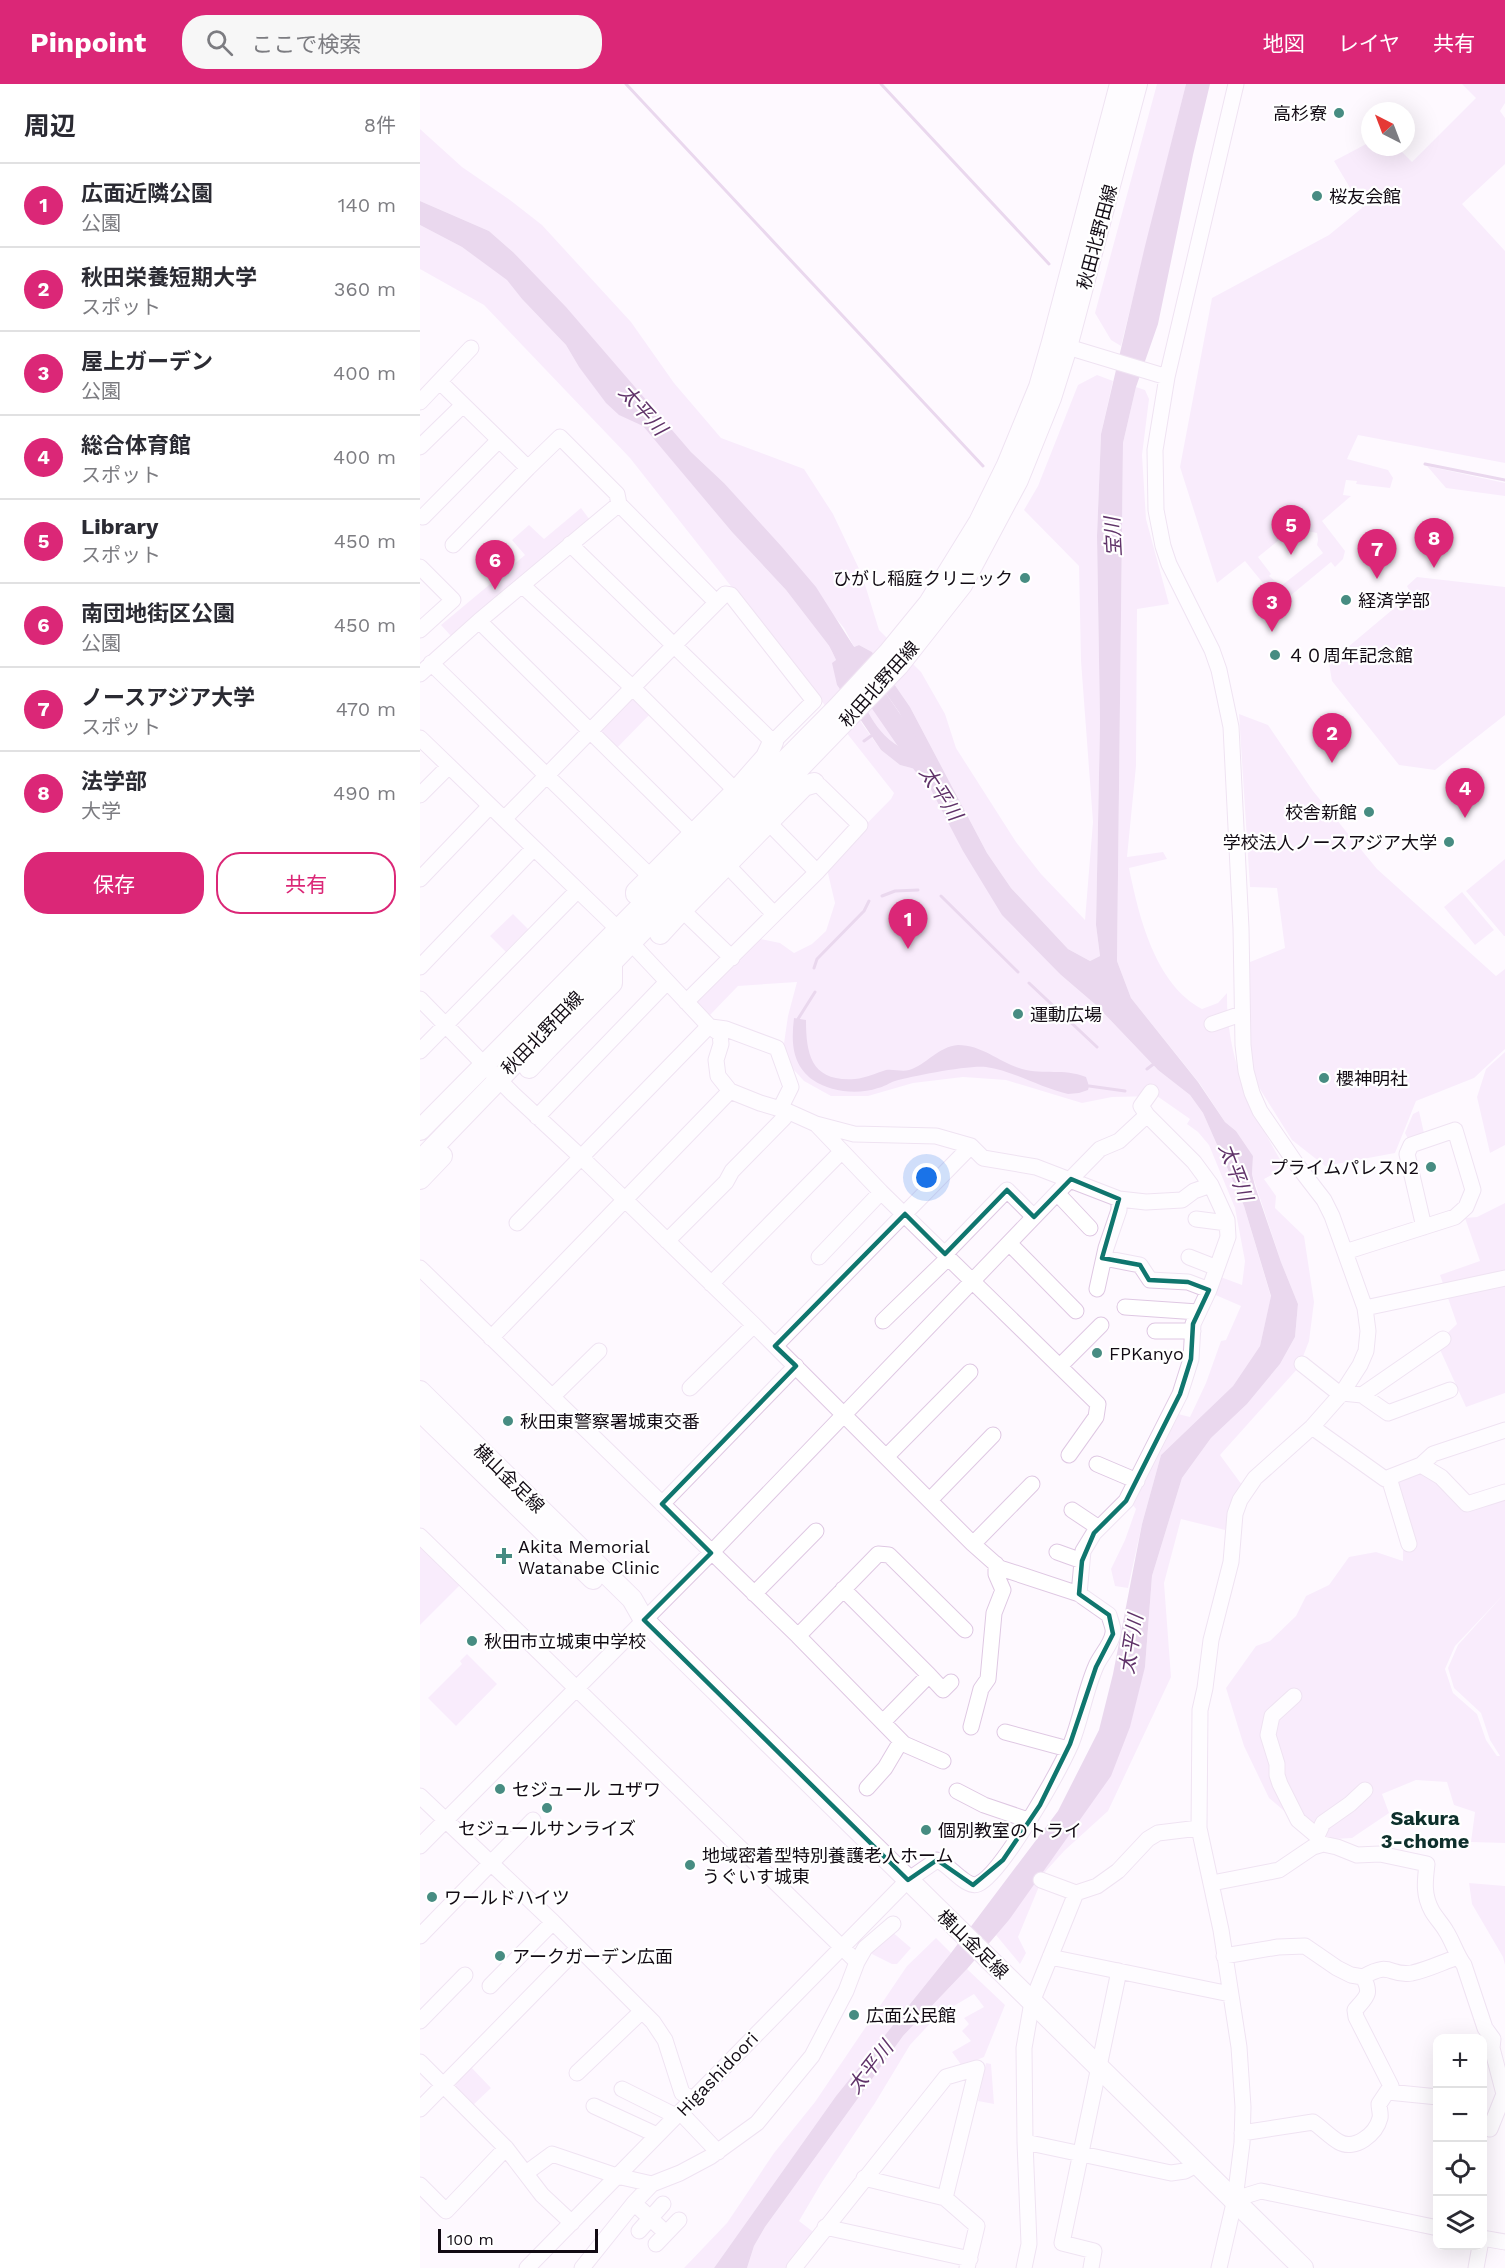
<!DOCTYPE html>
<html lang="ja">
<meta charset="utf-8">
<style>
body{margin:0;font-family:"Work Sans","Noto Sans JP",sans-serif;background:#f7f7f7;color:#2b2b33}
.controls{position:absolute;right:18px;bottom:18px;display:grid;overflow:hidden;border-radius:12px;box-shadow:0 6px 24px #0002}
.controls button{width:54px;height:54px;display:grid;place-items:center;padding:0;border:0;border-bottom:2px solid #e1e1e2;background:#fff;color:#2b2b33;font:30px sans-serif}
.compass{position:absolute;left:941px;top:18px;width:54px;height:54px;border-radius:50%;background:#fff;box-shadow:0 6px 24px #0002;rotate:318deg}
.scale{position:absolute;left:18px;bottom:15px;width:160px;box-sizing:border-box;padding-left:6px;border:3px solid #120b14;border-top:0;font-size:16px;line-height:21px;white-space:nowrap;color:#120b14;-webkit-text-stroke:4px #fff;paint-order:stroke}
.you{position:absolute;left:507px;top:1094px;width:21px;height:21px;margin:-15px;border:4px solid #fff;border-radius:50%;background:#1a73e8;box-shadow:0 0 0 9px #1a73e833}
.badge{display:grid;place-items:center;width:39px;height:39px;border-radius:50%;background:#db2777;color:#fff;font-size:20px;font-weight:700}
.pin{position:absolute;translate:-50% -50px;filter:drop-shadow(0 2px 3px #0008)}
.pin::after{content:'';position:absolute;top:32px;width:21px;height:18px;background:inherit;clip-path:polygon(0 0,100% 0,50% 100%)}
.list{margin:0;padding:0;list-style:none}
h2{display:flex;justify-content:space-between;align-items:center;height:78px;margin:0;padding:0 24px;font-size:26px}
h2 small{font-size:20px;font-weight:400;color:#7c7c81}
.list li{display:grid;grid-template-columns:39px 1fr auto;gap:18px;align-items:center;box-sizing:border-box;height:84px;padding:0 24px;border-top:2px solid #e1e1e2}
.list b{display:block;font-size:22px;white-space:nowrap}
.list p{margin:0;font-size:20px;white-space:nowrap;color:#7c7c81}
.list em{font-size:20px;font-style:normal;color:#7c7c81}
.actions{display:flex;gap:12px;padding:18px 24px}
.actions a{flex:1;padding:14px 0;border:2px solid #db2777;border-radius:24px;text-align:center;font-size:21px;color:#db2777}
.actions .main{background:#db2777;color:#fff}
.icon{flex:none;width:33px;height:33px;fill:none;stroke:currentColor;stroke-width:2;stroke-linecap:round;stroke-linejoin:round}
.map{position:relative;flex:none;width:1085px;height:2184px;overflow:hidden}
header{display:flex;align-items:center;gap:36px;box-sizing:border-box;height:84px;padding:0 30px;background:#db2777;color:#fff}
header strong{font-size:28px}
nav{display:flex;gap:33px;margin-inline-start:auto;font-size:21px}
.search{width:420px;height:54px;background:#f7f7f7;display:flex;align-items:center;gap:15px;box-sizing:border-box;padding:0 21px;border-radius:24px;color:#7c7c81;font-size:22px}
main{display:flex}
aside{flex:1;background:#fff}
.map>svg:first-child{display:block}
.green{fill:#f4dcf9;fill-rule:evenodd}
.water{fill:#d3afda;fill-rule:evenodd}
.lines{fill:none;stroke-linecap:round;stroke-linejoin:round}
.stream{stroke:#d3afda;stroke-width:3}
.river{stroke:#d3afda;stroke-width:20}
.minor-casing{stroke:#dfc8e3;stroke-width:17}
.major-casing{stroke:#dfc8e3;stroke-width:22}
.minor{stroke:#fff;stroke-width:15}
.major{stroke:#fff;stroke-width:20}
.marked{fill:none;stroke:#0f766e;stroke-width:4.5;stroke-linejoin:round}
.poi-dot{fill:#478c82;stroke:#fff;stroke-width:2}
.labels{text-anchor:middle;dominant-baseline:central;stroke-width:4.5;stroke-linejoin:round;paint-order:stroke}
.poi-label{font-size:18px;fill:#120b14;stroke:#fff;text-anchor:start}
.street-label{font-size:18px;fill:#120b14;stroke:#fff}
.water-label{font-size:20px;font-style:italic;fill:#603369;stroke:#fff}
.neighbourhood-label{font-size:20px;font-weight:bold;fill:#0e302c;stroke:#fff}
</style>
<header>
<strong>Pinpoint</strong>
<div class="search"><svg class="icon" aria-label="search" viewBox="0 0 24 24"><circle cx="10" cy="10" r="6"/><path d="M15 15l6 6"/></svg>ここで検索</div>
<nav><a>地図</a><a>レイヤ</a><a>共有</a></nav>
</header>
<main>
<aside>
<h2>周辺<small>8件</small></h2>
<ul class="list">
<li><span class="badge">1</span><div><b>広面近隣公園</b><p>公園</p></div><em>140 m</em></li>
<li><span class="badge">2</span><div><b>秋田栄養短期大学</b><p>スポット</p></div><em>360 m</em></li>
<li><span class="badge">3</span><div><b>屋上ガーデン</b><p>公園</p></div><em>400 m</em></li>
<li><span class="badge">4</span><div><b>総合体育館</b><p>スポット</p></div><em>400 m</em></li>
<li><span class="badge">5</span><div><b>Library</b><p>スポット</p></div><em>450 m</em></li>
<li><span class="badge">6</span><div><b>南団地街区公園</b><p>公園</p></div><em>450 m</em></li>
<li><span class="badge">7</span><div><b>ノースアジア大学</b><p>スポット</p></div><em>470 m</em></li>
<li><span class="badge">8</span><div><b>法学部</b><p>大学</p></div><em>490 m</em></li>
</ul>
<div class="actions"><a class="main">保存</a><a>共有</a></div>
</aside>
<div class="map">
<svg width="1085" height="2184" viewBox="0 0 1085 2184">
<rect width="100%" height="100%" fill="#fef9ff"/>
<!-- green -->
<path class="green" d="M737,0H766L701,262L691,256L675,229Z
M1042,0H1085V19L1080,27L1085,34V80L1042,120L1085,167V379L938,351L927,375L968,386L973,394L970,404L936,400L937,397L926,396L923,411L931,412L902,437L925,467L923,475L915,483L911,478L870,512L873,517L864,525L825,477L797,499L760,383L792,214L909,151L942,124L914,77L950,58V63H977L992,78L1056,14ZM880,439L887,447L897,449L898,456L897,461L903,469L861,502L849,492L851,490L838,473Z
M0,45L42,83L90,116L122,141L211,238L254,299L301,354L384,385L413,430L442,491L459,546L501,588L525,630L536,664L596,758L621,790L665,836L673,738L661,577L659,482L604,426L618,402L658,301L677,291L693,297L681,350L677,452L680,639L676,841L680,872L670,877L648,865L591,804L567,769L490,623L452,568L439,561L434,563L424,544L304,399L271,368L93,168L69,147L0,117Z
M0,141L42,163L88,196L102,215L146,261L159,283L200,331L223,341L312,448L366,506L410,563L416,576L417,601L443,641L461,666L480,681L495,685L510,704L523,729L641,891L676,921L738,986L770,1011L783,1029L824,1122L851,1213L840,1262L813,1302L741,1371L722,1440L708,1504L695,1502L691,1485L705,1456L716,1425L712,1420L754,1329L770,1333L786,1299L801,1257L806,1256L821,1222L791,1209L798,1192L822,1201L825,1177L815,1124L789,1061L778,1048L767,1040L770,1035L737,1012L692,1013L662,1019L586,996L543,993L493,999L448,1012H411L384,997L362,973L368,932L377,898L318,902L290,931L273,914L336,854L360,859L374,869L392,860L406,847L415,819L406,781L471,715L474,709L210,374L64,221L0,185Z
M716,303L725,306L729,315L722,371L726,435L749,520L717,525L716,682L707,773L743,768L747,775L709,784C719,833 735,900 782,925L798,919L807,909C806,975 832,1028 865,1084L844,1095L856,1112L855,1124L884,1152L894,1218L889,1257L879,1283L800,1371L822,1401L805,1446L761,1435L744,1499L751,1593L688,1727L644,1767L625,1788L598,1853L606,1869L600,1880L576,1851L589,1836L725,1583L732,1492L762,1394L791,1354L827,1320L860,1280L875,1253L878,1220L861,1178L832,1090L833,1072L816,1047L805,1038L780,1000L711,914L697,877L703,359Z
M1007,382L1085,399V412L1026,404Z
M161,424L170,436L31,552L21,541L105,471L92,456L109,441L124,455Z
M997,493L1085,503V631L1015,686L979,681L912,597L909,579L991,510L987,502Z
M442,574L479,628L493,656L485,666C450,647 445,620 431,585Z
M213,604L234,626L192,669L170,647Z
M819,630L848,641L893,707L957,785L1076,892L1085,885V965L1054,994L996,1017L975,1069L905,1082L872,1056L833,994L825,880L865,864L857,804L830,803Z
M1085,775V852H1084L1046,807Z
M1042,808L1074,846L1055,861L1024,823Z
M93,830L109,846L87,869L70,852Z
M1085,968V1061L1070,1069L1057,1013L1066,985Z
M999,1027L1004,1049L988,1055L985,1049L993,1030Z
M1085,1119V1309L1046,1323L1017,1259L1037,1240L1020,1191L1060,1177L1045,1134L1057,1133Z
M994,1388L1014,1390L1050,1425L1085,1413V1759L1051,1758L1055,1728L1034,1721L1027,1698L996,1696L962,1710L969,1729L932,1754L898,1756L849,1714L824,1662L806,1604L836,1562L850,1557L876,1532L886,1512L909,1501L929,1473L956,1468L983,1477V1446L970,1402L986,1395ZM1084,1510L1038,1561L1028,1584L1034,1604L1061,1629L1070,1656L1080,1672H1077L1066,1656L1057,1630L1033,1609L1025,1585L1035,1562Z
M0,1456L43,1498L0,1541Z
M47,1570L77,1600L36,1642L8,1614L42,1580L40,1577Z
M1049,1799L1085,1802V1881L1083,1873L1052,1820Z
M471,1847L491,1864L477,1880H472L448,1868Z
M516,1854L531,1869L416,2012L294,2184H264L307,2139L354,2069L395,2018L487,1882Z
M547,1885L585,1921L564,1973L542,1982L532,1968L551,1957L542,1947L549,1940L544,1934L564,1923L554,1910L517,1932L490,1961L455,2019L402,2098L379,2137L396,2150L369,2184H327L334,2162L345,2143L483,1952Z
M566,1979L571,1980L574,2020L558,2017Z
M50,1982L71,2004L52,2022L35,2005L36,1996Z"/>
<!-- water -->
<path class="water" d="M766,0H790L773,71L738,240L716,303L703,359L697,877L711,914L778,998L805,1038L816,1047L833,1072L832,1090L835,1102L861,1178L878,1220L875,1253L860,1280L827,1320L791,1354L762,1394L732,1492L725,1583L710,1643L691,1692L589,1836L547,1885L483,1952L345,2143L334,2162L327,2184H294L416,2012L531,1869L638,1727L679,1646L693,1590L722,1440L741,1371L813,1302L840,1262L851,1212L824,1122L783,1029L770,1011L738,986L676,921L641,891L582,831L543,767L510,704L495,685L480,681L461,666L417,601L412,579L416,576L410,563L366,506L312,448L223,342L199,331L186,319L159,283L146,261L102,215L87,196L42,163L0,141V117L69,147L93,168L146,223L271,368L304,399L362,463L396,503L434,563L439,561L452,568L490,623L567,769L591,804L648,865L670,877L680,872L676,841L680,639L677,452L681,350L725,162ZM441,574L479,628L493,656L485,666C452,648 446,623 432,591L431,585Z
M374,934L386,936C386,972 392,998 435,995C446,994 456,989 466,986C474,985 482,988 489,986C506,981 519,962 538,961C563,961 580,979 602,985C624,991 643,984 666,993L669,1002L668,1006L659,1009L648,1010C621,1004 594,987 566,983C548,981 493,992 475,997C469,999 464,1003 458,1004C438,1011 410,1008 393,996C372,981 371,958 374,934Z"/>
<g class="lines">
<!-- stream -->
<path class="stream" d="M206,0L563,382
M461,0L629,180
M1005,380L1085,396
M444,657L451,652
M462,812L475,807L498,806
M521,812L598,888
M394,884L397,875L444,827L449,817
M609,899L677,963
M378,935L395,908
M727,985L735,979
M669,1002L705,1007"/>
<!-- river -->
<path class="river" d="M419,559L503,681"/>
<defs>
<path id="minor" d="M638,260L747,293
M0,318L51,264
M0,363L43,321
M199,420L296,518
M3,433L79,356
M33,461L108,384
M0,483L33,516L0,546
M102,501L213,604L316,707
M59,537L273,749
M11,579L231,793
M0,590L59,537L199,420L197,410L140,353L108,384L20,298
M0,654L198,845L289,942L300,950L301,960L296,976L298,992L310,1007L340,1019L367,1027L396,1040L434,1050L516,1052L551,1062L563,1074L616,1083L699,1115V1126L686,1164L677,1205
M0,711L29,682
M84,735C158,660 231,584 305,510L311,511L394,617L353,658L150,460
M349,739L397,788
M307,781L354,830
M0,795L70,722
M262,826L312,874
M0,883L114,764
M0,915L93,1010L162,1074L334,1241L553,1460L580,1484L659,1510L689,1531C690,1536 694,1544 693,1549C692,1560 680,1572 676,1582C665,1607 661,1635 651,1660C639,1687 582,1790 558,1800C546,1805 529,1780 517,1776L488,1796L107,2184
M266,918L397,788L440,741L400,702L394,699
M792,940L821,930
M291,943L306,945L357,964L371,1003L360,1025
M0,967L157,807
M117,1033L247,898
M396,1040L461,1108L678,1320L676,1333L649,1371
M637,1109L670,1144
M699,1115L726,1118L762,1116L774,1107L791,1101
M776,1135L807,1139
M97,1139L289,942
M247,1157L306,1098L312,1087L364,1034L367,1027
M589,1159L656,1227
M925,1168L1035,1133L1046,1123L1053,1106L1035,1046L991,1061L987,1070L1004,1143
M525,1170L587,1106L614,1133
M399,1173L461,1108
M769,1173L797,1184
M684,1174L720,1181L730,1196L768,1198L789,1206
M0,1184L378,1552L484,1660L523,1677
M291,1200L421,1068
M705,1223L778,1228
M945,1224L1085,1194
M463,1237L528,1174
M735,1247H773
M71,1254L310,1007
M355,1262L551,1062
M882,1280L921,1311
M640,1282L681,1241
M270,1304L334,1241
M922,1309L942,1311L968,1329L1030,1306
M942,1311L1023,1255
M132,1313L179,1267
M892,1343L965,1395L1001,1381L1013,1370L1085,1346
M466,1373L550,1288
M677,1380L717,1397
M1001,1381L1021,1393L1047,1420L1085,1408
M969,1394L989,1460
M510,1416L573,1351
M242,1420L376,1282
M652,1426L679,1444
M0,1452L437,1878L426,1907L392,1972L337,2039L290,2073L260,2089L232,2100L214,2119L162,2184
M553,1460L612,1400
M637,1468L662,1477
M423,1505L509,1591L463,1638
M334,1510L396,1447
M659,1510L663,1467L674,1449L706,1417L760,1310L771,1275L773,1240L789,1206L808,1153L807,1136L791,1101L774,1078L727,1031
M378,1552L458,1470L469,1471L545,1546
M509,1591L523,1606L531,1598
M874,1612L852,1632L848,1651L857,1680V1691L860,1700L878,1736L897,1752L900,1761
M551,1643L561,1605L568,1595L574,1529L583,1506L576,1490V1480
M585,1648L648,1665
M447,1704L465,1684L481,1657
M537,1707L564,1721L608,1736
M0,1712L133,1838L233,1938L245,1956L262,2009L272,2015
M897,1752L903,1739L930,1720L945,1706
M0,1762L291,1469L637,1109L680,1065L699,1057L727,1031L721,1022L731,1008
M621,1796L656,1809L677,1802L698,1787L728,1755L738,1749L779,1744
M792,1799L859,1786L893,1763L903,1760L917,1763L937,1771L960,1770L1007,1780C1005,1797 1003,1811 1012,1827C1016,1834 1022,1840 1026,1847C1033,1858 1036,1870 1044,1881L1065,1944L1073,1955L1072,1964L1084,2010L1070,2045L1062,2040
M0,1852L113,1736
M804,1872L858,1863L885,1862L917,1884L931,1891L943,1893C952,1910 947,1912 935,1926L936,1933L971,2002L959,2020C959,2024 961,2030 960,2034C956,2050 935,2067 919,2058C910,2053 902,2044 893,2038L822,2049
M630,1873L810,1910
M437,1878L445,1864L473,1840
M943,1893C972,1876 969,1893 992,1889C1007,1886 1023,1878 1038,1873
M70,1902L133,1838
M0,1937L45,1891
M0,1978L86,2064L122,2111L152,2139
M157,1989L222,1927
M202,2005L256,2032
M968,2008L1018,2013
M174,2022L237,2051
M0,2025L158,1864
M260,2028L298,2068
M605,2058L751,2089L765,2087L778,2080
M106,2089L132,2070L197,2092L232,2100
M444,2094L525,2114
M0,2101L26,2127L86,2064
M815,2115L841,2107L1018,2144
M214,2119L246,2149
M405,2143L550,2175
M219,2147L243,2120
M1062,2154L1085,2158
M236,2160L259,2136
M374,2184L526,1993L557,1984L525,2114L557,2142L547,2184
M604,2184L609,2160L605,2058L604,1964L612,1918L656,1809
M671,2184L674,2167L642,2159L699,1887
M799,2184L815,2115L822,2059L823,2023L819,1963L801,1846L779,1744L780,1626L785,1604L791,1556L811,1478L815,1430L820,1416L835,1394L892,1343L922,1309L940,1281L946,1267L948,1247L945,1224L912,1132L904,1116L877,1081L840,1027L832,1009L826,987L823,961L821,844L811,643L799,586L792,566L749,480L743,462L736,426L735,366L747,293L816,0
M1056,2184L1060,2162"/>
<path id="major" d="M216,810V808L316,707L346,673L353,658
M241,826H262L384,702L394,699
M240,850L262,826
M112,959L129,963L192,899V877
M109,984L129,963
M0,1046L418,623L469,568L509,519L559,438L587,381L619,303L632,258L700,0
M0,1077L479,581L542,501L598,396L631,314L647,263L717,0
M0,1095L22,1072
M0,1307L212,1515L224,1536L883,2184
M0,1327L173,1495"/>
</defs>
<!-- minor casing -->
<use href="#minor" class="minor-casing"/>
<!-- major casing -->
<use href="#major" class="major-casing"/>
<!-- minor -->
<use href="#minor" class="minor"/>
<!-- major -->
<use href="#major" class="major"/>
</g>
<!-- marked area -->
<path d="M0 0H1085V2184H0ZM651,1095L699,1115L682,1174L720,1181L729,1196L768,1198L789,1206L773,1240L771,1275L760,1310L706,1417L674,1449L662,1477L659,1510L689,1531L693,1550L676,1583L650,1660L620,1721L583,1776L553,1801L517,1776L488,1796L224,1536L291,1469L242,1420L376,1282L355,1262L485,1130L525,1170L587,1106L614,1133Z" fill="#fef9ff" fill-opacity=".55" fill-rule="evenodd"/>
<path class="marked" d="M651,1095L699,1115L682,1174L720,1181L729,1196L768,1198L789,1206L773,1240L771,1275L760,1310L706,1417L674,1449L662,1477L659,1510L689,1531L693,1550L676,1583L650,1660L620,1721L583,1776L553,1801L517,1776L488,1796L224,1536L291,1469L242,1420L376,1282L355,1262L485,1130L525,1170L587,1106L614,1133Z"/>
<!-- markers -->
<g class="poi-dot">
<circle cx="919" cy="29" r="6"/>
<circle cx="897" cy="112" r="6"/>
<circle cx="605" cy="494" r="6"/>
<circle cx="926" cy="516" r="6"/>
<circle cx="855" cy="571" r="6"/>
<circle cx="949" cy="728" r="6"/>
<circle cx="1029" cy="758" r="6"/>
<circle cx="598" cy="930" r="6"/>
<circle cx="904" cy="994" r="6"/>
<circle cx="1011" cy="1083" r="6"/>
<circle cx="677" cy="1269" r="6"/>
<circle cx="88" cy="1337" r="6"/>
<path d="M81 1463h6v6h6v6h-6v6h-6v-6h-6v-6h6z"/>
<circle cx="52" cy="1557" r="6"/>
<circle cx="80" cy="1705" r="6"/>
<circle cx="127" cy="1724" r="6"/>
<circle cx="506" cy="1746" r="6"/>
<circle cx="270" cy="1781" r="6"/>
<circle cx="12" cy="1813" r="6"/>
<circle cx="80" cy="1872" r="6"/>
<circle cx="434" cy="1931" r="6"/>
</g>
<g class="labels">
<!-- poi labels -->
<g class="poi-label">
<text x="907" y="29" text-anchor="end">高杉寮</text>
<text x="909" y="112">桜友会館</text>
<text x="593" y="494" text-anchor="end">ひがし稲庭クリニック</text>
<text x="938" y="516">経済学部</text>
<text x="867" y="571">４０周年記念館</text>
<text x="937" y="728" text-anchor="end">校舎新館</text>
<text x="1017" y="758" text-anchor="end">学校法人ノースアジア大学</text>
<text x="610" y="930">運動広場</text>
<text x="916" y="994">櫻神明社</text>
<text x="999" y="1083" text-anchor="end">プライムパレスN2</text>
<text x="689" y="1269">FPKanyo</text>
<text x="100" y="1337">秋田東警察署城東交番</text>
<text x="98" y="1462">Akita Memorial<tspan x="98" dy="21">Watanabe Clinic</tspan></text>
<text x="64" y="1557">秋田市立城東中学校</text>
<text x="92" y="1705">セジュール ユザワ</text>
<text x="127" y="1744" text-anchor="middle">セジュールサンライズ</text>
<text x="518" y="1746">個別教室のトライ</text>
<text x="282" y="1771">地域密着型特別養護老人ホーム<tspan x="282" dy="21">うぐいす城東</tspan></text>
<text x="24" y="1813">ワールドハイツ</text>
<text x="92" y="1872">アークガーデン広面</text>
<text x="446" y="1931">広面公民館</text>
</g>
<!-- street labels -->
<g class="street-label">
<text transform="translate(677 153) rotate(-75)">秋田北野田線</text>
<text transform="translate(459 600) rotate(-48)">秋田北野田線</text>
<text transform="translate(122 949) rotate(-46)">秋田北野田線</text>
<text transform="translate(89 1394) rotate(44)">横山金足線</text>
<text transform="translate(553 1860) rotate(44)">横山金足線</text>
<text transform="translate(297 1990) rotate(-46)">Higashidoori</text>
</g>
<!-- water labels -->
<g class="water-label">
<text transform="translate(223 326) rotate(48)">太平川</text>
<text transform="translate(693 453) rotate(-93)">宝川</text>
<text transform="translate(521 709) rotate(57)">太平川</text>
<text transform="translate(816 1088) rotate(69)">太平川</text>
<text transform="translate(711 1560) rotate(-81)">太平川</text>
<text transform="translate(450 1983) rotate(-52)">太平川</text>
</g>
<!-- neighbourhood labels -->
<g class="neighbourhood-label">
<text x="1005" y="1734">Sakura<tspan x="1005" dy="23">3-chome</tspan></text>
</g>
</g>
</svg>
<div class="controls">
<button>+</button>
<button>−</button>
<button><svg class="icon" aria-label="locate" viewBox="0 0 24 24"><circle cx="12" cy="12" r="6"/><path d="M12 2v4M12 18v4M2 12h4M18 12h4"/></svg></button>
<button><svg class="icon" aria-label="layers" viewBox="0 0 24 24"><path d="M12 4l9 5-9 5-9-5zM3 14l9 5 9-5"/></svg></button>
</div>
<svg class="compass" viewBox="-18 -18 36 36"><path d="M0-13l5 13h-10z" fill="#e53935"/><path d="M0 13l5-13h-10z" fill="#7c7c81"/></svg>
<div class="scale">100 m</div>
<div class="you"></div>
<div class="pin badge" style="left:488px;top:865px">1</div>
<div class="pin badge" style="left:912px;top:679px">2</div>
<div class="pin badge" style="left:852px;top:548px">3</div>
<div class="pin badge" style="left:1045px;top:734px">4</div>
<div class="pin badge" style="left:871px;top:471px">5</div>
<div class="pin badge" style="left:75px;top:506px">6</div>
<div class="pin badge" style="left:957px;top:495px">7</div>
<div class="pin badge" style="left:1014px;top:484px">8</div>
</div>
</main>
